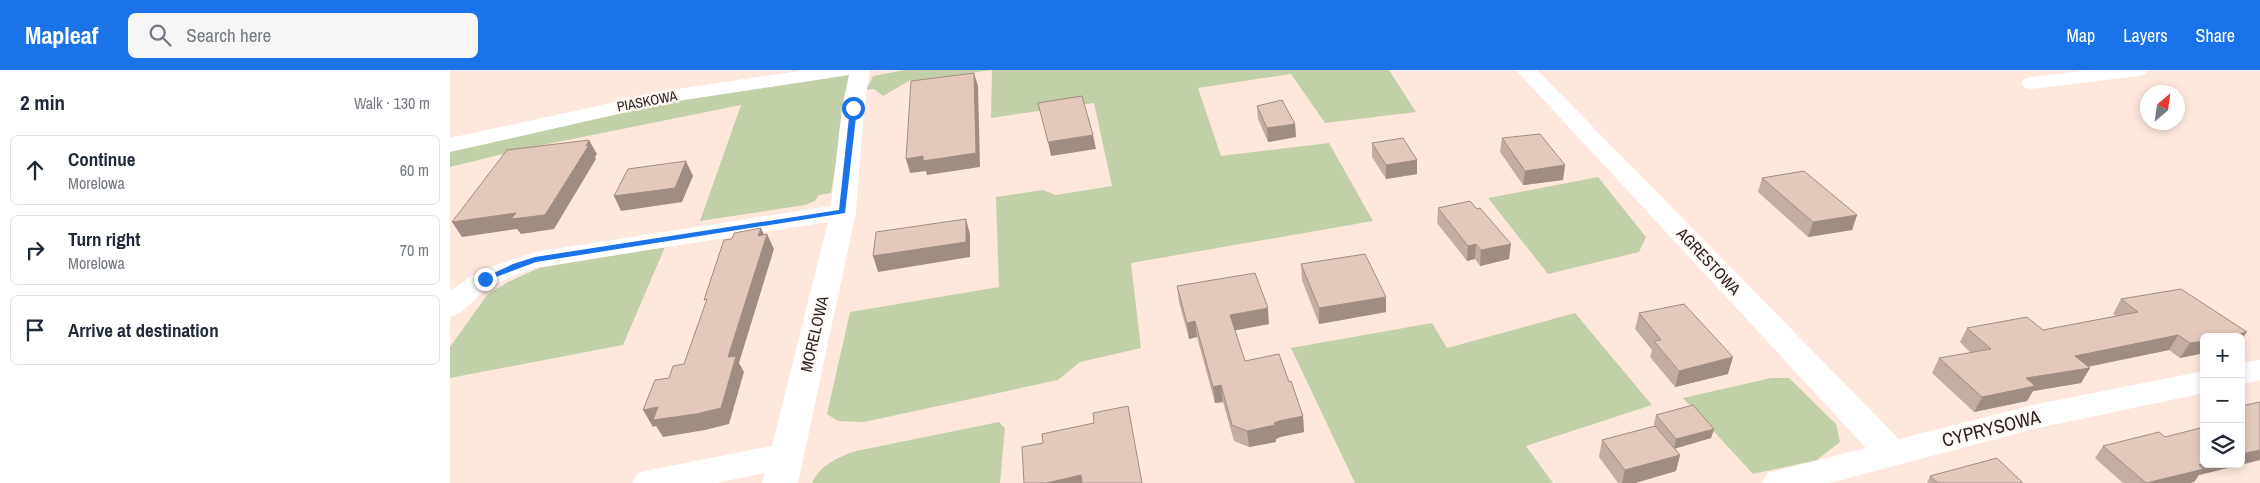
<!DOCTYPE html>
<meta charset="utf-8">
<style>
body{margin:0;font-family:"Archivo Narrow",sans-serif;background:#f6f6f7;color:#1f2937}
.controls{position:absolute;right:15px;bottom:15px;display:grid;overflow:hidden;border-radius:8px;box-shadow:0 2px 8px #0003}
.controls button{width:45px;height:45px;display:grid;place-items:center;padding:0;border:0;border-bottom:1px solid #e0e1e3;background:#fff;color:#1f2937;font:25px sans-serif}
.compass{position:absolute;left:1690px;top:15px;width:45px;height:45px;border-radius:50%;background:#fff;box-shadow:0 2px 8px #0003;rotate:29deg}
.stop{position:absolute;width:15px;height:15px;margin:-11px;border:4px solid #1a73e8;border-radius:50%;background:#fff}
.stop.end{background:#1a73e8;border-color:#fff;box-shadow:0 1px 5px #0008}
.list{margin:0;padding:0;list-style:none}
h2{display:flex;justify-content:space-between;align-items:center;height:65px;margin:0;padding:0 20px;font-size:21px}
h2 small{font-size:16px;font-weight:400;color:#747a83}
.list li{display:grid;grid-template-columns:32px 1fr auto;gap:15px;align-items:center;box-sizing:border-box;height:70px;margin:0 10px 10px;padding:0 10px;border:1px solid #e0e1e3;border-radius:8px}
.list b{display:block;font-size:19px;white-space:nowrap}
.list p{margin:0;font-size:16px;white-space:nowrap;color:#747a83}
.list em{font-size:16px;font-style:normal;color:#747a83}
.icon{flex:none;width:28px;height:28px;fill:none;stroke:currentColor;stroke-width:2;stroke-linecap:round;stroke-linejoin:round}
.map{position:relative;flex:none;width:1810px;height:413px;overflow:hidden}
header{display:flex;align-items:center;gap:30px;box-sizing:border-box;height:70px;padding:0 25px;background:#1a73e8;color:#fff}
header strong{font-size:24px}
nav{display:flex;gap:28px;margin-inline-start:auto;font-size:18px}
.search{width:350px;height:45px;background:#f6f6f7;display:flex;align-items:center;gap:12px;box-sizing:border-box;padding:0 18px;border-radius:8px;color:#747a83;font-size:19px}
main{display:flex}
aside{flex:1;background:#fff}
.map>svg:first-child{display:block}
.green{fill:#c2d0a9}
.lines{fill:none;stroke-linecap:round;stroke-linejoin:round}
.minor{fill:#fff;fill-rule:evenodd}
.wall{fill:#c3ada2}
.shaded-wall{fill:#9f8d84}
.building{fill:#e3c9bc;stroke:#9f8d84}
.route{fill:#1a73e8}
.labels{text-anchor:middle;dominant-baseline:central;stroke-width:5;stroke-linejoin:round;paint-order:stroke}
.far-street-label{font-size:14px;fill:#2d241f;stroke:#fff9f7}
.street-label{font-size:16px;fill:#2d241f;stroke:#fff9f7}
.near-street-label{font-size:19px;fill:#2d241f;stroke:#fff9f7}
</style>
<header>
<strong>Mapleaf</strong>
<div class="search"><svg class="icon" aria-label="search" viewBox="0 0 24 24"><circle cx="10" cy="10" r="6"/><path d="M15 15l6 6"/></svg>Search here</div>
<nav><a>Map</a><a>Layers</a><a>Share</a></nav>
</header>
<main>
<aside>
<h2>2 min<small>Walk · 130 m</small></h2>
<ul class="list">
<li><svg class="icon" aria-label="ahead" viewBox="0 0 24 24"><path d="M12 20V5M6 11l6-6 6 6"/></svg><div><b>Continue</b><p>Morelowa</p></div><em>60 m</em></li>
<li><svg class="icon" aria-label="right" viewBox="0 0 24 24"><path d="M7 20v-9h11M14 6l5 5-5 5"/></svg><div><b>Turn right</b><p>Morelowa</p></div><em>70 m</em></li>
<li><svg class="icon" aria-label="arrive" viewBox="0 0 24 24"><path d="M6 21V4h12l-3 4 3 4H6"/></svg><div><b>Arrive at destination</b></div></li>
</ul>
</aside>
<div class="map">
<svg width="1810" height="413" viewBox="0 0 1810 413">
<rect width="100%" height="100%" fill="#fee8de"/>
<!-- green -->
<path class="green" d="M455,0H939L966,42L875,53L841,4L748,18L771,86L879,73L923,151L681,193L691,278L630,292L608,310L414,352L388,351L377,344L400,242L549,217L546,127L593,120L606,125L662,116L644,33L541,48L542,0L459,11L433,26L424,19L416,20L423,6Z
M387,5H401L381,123L369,125L365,131L355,135L250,151L291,35L73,79L0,97V79L258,23Z
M1148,107L1196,167L1189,182L1098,204L1038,128Z
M215,177L173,275L0,308V277L37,225L58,212L89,198Z
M1125,243L1202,335L1076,376L1103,413H905L841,278L982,253L997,278Z
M1321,308H1339L1386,354L1390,372L1367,390L1303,404L1233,328Z
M549,352L555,358L550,413H362C370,395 388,387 406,381Z"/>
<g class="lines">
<!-- minor -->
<path class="minor" d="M355,0H420L414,38L406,142L348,413H312L315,403L266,413H182L188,403L200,400L322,376L378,152L89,197C71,203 53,209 37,219C24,228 15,243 0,247V221L29,201L85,182L381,136L392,38L399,5L221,32L0,82V68L221,20Z
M1066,0H1087L1449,369L1583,335L1754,301V323L1583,359L1380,413H1312L1318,403L1416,378Z
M1638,0H1698L1695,4L1688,6L1581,19L1574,17L1571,13L1574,9L1581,7Z
M1810,290V310L1791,315V293Z"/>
</g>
<!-- wall -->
<path class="wall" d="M807,36L845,54L846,67L818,72L808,49Z
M1052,68L1115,95L1113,110L1073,115L1050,82Z
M922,73L967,90V104L936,109L922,87Z
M1312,108L1407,145L1402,160L1358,167L1308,122Z
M988,138L1027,139L1059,189L1030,196L1025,189L1017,191L987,153Z
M851,194L936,242L869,254L852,210Z
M727,216L819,254L785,260L795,291L839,312L853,346L854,362L830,367L826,369V372L799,377L784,371L773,332L765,333L747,267L739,269L729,232Z
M1671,229L1754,267V283L1730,288L1719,280L1638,297L1640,298L1631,313L1583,321L1577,331L1524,342L1482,303L1489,288L1521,283L1510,272L1517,258L1593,260L1666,246L1663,244Z
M1189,243L1278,304L1225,317L1200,287L1202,280L1185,259Z
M1810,332V390L1749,405L1744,412L1739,413H1673L1645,388L1653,376L1715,367L1754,394Z
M1206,345L1264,359L1261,368L1225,378L1230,385L1226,401L1185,413H1168L1149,387L1152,370L1205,356L1204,354Z
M1480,406L1573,413H1477Z"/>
<!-- shaded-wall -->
<path class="shaded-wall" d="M524,3L528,16L530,97L477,105L476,101L460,103L456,89Z
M845,54L846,67L818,72L817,58Z
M643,65L646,79L601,86L598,72Z
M139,70L147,84L145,87L146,89L104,159L71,164L67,159L12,167L2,152L136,76Z
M967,90V104L936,109V95Z
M236,91L243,106L232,132L171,141L164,126Z
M1115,95L1113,110L1073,115L1075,101Z
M1407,145L1402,160L1358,167L1363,152Z
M516,149L520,164V187L428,202L423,186Z
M311,158L316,169L317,164L324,179L289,293L294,302L279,354L255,360L213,367L206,356L203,357L193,340L278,287L308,166Z
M1026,174L1025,189L1017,191L1018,176Z
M1061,174L1059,189L1030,196L1031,180Z
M936,227V242L869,254V238Z
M818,238L819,254L782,261L780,245Z
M745,251L747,267L739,269L737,253Z
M1797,262L1791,270V267H1773Z
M1728,265L1719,280L1616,301L1625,286Z
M1754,271V283L1730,288L1740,273Z
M1283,287L1278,304L1225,317L1229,301Z
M1640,298L1631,313L1583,321L1577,331L1524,342L1532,327L1576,308Z
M771,315L773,332L765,333L763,317Z
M853,346L854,362L830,367L826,369V372L799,377L797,361L824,353L829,351Z
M1264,359L1261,368L1224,379L1226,369Z
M1810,380V390L1749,405L1744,412L1739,413H1695L1754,394H1791V384Z
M1230,385L1226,401L1185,413H1172L1175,400Z
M631,405L633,413H596Z"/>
<!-- building -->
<path class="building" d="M524,3L526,83L473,91V86L456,89L461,11Z
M632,26L643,65L598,72L588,33Z
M832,30L845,54L817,58L807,36Z
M1090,64L1115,95L1075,101L1052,68Z
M953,68L967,90L936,95L922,73Z
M139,70L136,76L139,75L95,145L61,149L66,143L2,152L57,80Z
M236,91L225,118L164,126L178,99Z
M1354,101L1407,145L1363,152L1312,108Z
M1020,131L1027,139L1030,138L1061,174L1031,180L1026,174L1018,176L988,138Z
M516,149V172L423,186L426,162Z
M311,158L308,166L317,164L278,287L286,286L271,338L246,344L203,350L208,337L193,340L205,310L219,308L223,296L234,294L257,229L254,230L274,170L282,169L284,163Z
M915,184L936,227L869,238L851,194Z
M805,203L818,238L780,245L795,291L829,284L839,312L841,311L853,346L829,351L824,353L825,355L797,361L782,355L771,315L763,317L745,251L737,253L727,216Z
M1731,219L1797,262L1773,267H1754V271L1740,273L1728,265L1625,286L1640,298L1576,308L1585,316L1532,327L1489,288L1541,279L1517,258L1577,247L1593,260L1688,242L1671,229Z
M1234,234L1283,287L1229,301L1204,271L1211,270L1189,243Z
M1810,332V380L1791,384V336Z
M1243,335L1264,359L1226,369L1206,345Z
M678,336L692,413H632L631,405L596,413H574L572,377L593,373L592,364L644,353L643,343Z
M1205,356L1230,385L1175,400L1152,370Z
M1754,357V394L1749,395L1754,399L1696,413L1653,376L1709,362L1715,367Z
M1547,388L1573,413H1488L1480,406Z"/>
<!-- route -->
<path class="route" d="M403,36L407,38L395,143L86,192L38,210L31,209L63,194L85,187L389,140L400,38Z"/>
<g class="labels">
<!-- far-street labels -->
<g class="far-street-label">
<text transform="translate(197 31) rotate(-11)">PIASKOWA</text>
</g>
<!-- street labels -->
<g class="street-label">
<text transform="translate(1259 191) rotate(47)">AGRESTOWA</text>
<text transform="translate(364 264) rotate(-77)">MORELOWA</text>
</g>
<!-- near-street labels -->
<g class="near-street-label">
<text transform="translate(1541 358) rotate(-14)">CYPRYSOWA</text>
</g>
</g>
</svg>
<div class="controls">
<button>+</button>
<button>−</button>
<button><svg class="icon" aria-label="layers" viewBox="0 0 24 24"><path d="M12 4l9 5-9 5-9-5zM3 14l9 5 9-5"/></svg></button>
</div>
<svg class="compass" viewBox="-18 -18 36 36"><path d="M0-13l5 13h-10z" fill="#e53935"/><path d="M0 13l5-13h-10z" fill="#747a83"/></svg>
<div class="stop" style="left:403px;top:38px"></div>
<div class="stop end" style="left:35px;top:209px"></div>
</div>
</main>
